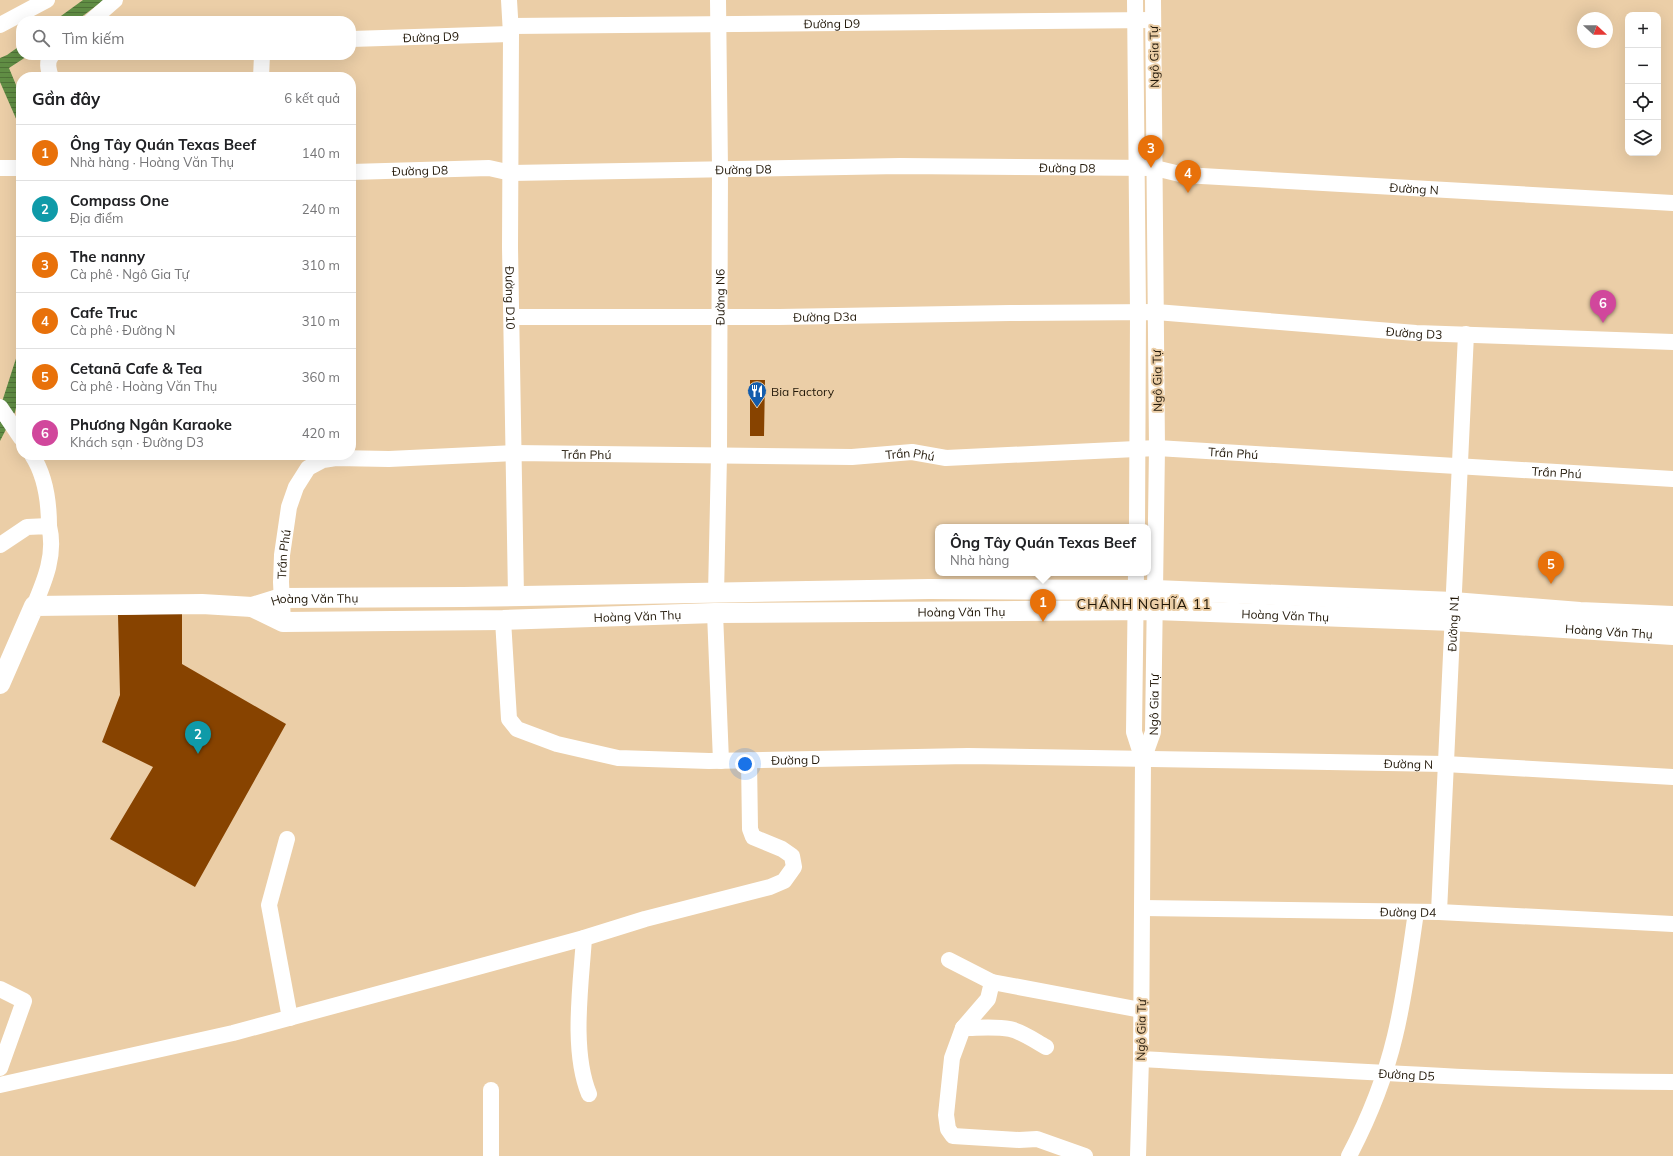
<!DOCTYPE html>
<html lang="vi">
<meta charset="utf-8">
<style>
body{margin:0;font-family:Mulish,sans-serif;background:#f2f2f2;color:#202124}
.controls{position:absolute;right:12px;top:12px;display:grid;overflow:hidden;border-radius:8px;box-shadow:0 4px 16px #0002}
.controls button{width:36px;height:36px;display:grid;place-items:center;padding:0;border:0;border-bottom:1px solid #e0e0e0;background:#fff;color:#202124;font:20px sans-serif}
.compass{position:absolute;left:1577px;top:12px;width:36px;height:36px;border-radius:50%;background:#fff;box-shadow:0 4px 16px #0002;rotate:111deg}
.you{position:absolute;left:745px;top:764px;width:14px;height:14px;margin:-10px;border:3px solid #fff;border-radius:50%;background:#1a73e8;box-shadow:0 0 0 6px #1a73e833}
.badge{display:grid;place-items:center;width:26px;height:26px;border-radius:50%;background:#ea580c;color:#fff;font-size:13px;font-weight:700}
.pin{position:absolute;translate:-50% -33px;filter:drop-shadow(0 1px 2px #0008)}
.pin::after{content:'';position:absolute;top:21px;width:14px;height:12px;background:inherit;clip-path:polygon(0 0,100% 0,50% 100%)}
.popup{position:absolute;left:935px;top:524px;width:216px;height:52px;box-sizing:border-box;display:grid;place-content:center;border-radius:8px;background:#fff;filter:drop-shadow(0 1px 3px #0005);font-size:13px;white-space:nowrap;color:#757577}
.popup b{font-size:15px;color:#202124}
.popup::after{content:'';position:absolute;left:50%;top:100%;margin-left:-8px;border:8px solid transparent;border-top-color:#fff}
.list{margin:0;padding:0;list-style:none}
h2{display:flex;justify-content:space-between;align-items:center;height:52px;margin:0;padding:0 16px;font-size:17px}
h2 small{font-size:13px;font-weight:400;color:#757577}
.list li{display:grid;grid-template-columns:26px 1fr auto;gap:12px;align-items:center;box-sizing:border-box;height:56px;padding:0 16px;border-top:1px solid #e0e0e0}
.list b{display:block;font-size:15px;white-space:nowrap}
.list p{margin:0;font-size:13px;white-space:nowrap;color:#757577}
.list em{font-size:13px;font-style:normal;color:#757577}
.icon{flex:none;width:22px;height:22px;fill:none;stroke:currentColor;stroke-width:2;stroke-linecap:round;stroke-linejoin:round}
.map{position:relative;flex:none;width:1673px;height:1156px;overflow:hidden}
.search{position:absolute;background:#fff;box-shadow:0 4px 16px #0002;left:16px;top:16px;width:340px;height:44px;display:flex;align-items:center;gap:10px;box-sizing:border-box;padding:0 14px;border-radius:16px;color:#757577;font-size:15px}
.panel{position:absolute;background:#fff;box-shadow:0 4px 16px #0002;left:16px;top:72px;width:340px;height:388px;border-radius:16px}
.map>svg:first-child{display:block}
.water{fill:url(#water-rules)}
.building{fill:#874300}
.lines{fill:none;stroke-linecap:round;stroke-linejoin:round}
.minor{stroke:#fff;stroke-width:16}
.tertiary{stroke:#fff;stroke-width:20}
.labels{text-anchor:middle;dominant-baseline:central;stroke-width:4;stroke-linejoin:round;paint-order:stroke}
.street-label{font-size:12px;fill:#221809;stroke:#ebcea7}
.poi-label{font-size:12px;fill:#221809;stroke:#ebcea7;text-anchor:start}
.quarter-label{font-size:14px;letter-spacing:1px;fill:#221809;stroke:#ebcea7}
</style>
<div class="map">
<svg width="1673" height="1156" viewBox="0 0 1673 1156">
<defs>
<pattern id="water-rules" width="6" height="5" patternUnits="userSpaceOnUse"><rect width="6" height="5" fill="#608d44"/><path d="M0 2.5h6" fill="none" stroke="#4f7237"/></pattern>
</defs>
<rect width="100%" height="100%" fill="#ebcea7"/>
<!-- water -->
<path class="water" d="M83,0H104L76,21H54Z
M21,45V55H29L9,68L21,97V130L0,82V58L7,55Z
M21,343V386L15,412L0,441V408Z"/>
<!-- building -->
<path class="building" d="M750,380H765L764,436H750Z
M182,613V664L286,724L195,887L110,839L153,767L102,742L120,695L118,615Z"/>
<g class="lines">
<!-- minor -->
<g class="minor">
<path id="s1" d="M509,0L511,34L510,247L516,596"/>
<path d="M1135,0L1138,312L1137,527"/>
<path d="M91,21L115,0"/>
<path d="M0,25L47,0"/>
<path id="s2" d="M511,26L1153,20"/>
<path id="s3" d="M351,39L511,34"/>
<path d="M51,77C48,69 46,61 52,55"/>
<path d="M261,77L262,55"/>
<path d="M0,168H21"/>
<path id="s4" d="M351,172L489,168L511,173L900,166L1155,168L1184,175L1673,203"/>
<path id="s5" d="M512,317H779L1010,313L1156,312L1416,333L1673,342"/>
<path d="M0,407L21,438"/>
<path d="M32,455C45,475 49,502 49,526"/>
<path d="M0,545L27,527L49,526C56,554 45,580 34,606"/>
<path d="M1136,573L1134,732L1143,760L1141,1059L1138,1156"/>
<path id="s6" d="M716,594L719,456L720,169L718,0"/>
<path d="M715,613L721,761"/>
<path id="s7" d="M503,620L509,719L517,729L557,744L618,758L709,761L968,756L1445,764L1673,777"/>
<path id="s8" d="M283,622L281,582L282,555L289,507L296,487L308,468L323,460L336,458L389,459L514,453L852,457L912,452L946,458L1157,448L1673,479"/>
<path id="s9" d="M1143,760L1153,732L1157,448L1153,0"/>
<path d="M287,839L269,905L290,1018"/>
<path id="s10" d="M1142,908L1439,912L1673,924"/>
<path id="s11" d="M1439,912L1466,334"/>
<path d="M584,938C581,985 571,1050 589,1094"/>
<path d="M949,960L992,982L988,999L963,1028L952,1058L946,1115L948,1129L953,1136L1019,1140L1037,1139L1085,1156"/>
<path d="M992,982L1141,1010"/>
<path d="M0,989L24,1001L0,1068"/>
<path d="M963,1028C978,1028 995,1026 1010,1029C1023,1032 1035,1041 1046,1047"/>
<path id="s12" d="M1141,1059C1318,1069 1495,1082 1673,1082"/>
<path d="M0,1085L233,1033L452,974L584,938L645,919L770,887L784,881L794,867L792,856L782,849L753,837L750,829L749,760"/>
<path d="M491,1156V1090"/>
<path d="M1349,1156C1369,1118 1385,1078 1395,1036C1405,995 1410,953 1416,912"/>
</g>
<!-- tertiary -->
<g class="tertiary">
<path id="s13" d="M252,607L283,622L503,620L715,613L1155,610L1453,621L1673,635"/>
<path id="s14" d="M0,684L34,606L202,604L252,607L281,598L463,597L929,589L1155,590L1453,602L1580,612L1673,616"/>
</g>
</g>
<!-- icons -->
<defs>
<symbol id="restaurant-pin" viewBox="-11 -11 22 30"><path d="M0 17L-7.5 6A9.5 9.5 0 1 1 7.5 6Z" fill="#135cac" stroke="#ebcea7"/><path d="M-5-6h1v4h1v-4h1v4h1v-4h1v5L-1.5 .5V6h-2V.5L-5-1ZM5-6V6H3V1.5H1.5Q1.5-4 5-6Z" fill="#fff"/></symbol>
</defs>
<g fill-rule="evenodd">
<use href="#restaurant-pin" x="746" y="380" width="22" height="30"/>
</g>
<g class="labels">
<!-- street labels -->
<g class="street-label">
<text stroke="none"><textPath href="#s2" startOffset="321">Đường D9</textPath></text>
<text stroke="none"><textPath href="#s3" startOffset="80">Đường D9</textPath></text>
<text transform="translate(1154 57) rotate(-91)">Ngô Gia Tự</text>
<text stroke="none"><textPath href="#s4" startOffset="717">Đường D8</textPath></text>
<text stroke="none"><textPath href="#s4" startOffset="393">Đường D8</textPath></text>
<text stroke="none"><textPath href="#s4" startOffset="69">Đường D8</textPath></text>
<text stroke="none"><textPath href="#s4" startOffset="1065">Đường N</textPath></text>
<text stroke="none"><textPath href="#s6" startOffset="297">Đường N6</textPath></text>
<text stroke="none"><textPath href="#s1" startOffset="298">Đường D10</textPath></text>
<text stroke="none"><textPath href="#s5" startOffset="313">Đường D3a</textPath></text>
<text stroke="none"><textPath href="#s5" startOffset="903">Đường D3</textPath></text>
<text transform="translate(1157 381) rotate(-91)">Ngô Gia Tự</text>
<text stroke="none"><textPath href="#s8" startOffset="1088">Trần Phú</textPath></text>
<text stroke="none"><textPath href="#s8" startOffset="440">Trần Phú</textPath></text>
<text stroke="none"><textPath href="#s8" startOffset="764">Trần Phú</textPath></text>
<text stroke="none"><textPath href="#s8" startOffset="1412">Trần Phú</textPath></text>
<text stroke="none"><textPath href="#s8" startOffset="68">Trần Phú</textPath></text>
<text stroke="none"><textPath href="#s14" startOffset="367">Hoàng Văn Thụ</textPath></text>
<text stroke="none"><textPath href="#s13" startOffset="713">Hoàng Văn Thụ</textPath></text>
<text stroke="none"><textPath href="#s13" startOffset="389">Hoàng Văn Thụ</textPath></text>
<text stroke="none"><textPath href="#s13" startOffset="1037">Hoàng Văn Thụ</textPath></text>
<text stroke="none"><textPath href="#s11" startOffset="289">Đường N1</textPath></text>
<text stroke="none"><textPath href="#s13" startOffset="1361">Hoàng Văn Thụ</textPath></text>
<text stroke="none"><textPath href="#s9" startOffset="57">Ngô Gia Tự</textPath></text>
<text stroke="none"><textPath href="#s7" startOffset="395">Đường D</textPath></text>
<text stroke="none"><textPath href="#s7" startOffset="1008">Đường N</textPath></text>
<text stroke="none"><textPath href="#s10" startOffset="266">Đường D4</textPath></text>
<text transform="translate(1141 1030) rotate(-89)">Ngô Gia Tự</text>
<text stroke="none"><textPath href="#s12" startOffset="266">Đường D5</textPath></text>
</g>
<!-- poi labels -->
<g class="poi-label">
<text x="771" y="391">Bia Factory</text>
</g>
<!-- quarter labels -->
<g class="quarter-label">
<text x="1144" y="604">CHÁNH NGHĨA 11</text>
</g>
</g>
</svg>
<div class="controls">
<button>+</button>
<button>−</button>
<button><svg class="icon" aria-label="locate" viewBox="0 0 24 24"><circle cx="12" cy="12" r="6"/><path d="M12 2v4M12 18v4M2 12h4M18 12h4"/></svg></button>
<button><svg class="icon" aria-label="layers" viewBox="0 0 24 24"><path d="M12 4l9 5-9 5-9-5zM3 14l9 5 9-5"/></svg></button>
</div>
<svg class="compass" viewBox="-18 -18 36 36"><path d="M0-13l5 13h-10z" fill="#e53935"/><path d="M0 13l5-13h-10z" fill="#757577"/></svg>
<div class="you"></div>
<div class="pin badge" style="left:1043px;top:622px;background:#e8710a">1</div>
<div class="popup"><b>Ông Tây Quán Texas Beef</b>Nhà hàng</div>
<div class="pin badge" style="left:198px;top:754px;background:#0f9aa8">2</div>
<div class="pin badge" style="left:1151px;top:168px;background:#e8710a">3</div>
<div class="pin badge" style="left:1188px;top:193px;background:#e8710a">4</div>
<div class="pin badge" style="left:1551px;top:584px;background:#e8710a">5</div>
<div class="pin badge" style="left:1603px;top:323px;background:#d1479c">6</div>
<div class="search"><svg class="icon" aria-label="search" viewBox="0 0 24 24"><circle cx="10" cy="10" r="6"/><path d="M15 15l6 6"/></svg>Tìm kiếm</div>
<section class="panel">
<h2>Gần đây<small>6 kết quả</small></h2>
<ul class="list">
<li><span class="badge" style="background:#e8710a">1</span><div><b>Ông Tây Quán Texas Beef</b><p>Nhà hàng · Hoàng Văn Thụ</p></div><em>140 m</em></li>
<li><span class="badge" style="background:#0f9aa8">2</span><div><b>Compass One</b><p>Địa điểm</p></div><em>240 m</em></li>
<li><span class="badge" style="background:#e8710a">3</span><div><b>The nanny</b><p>Cà phê · Ngô Gia Tự</p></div><em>310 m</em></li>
<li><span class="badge" style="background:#e8710a">4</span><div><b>Cafe Truc</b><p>Cà phê · Đường N</p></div><em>310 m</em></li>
<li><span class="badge" style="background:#e8710a">5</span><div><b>Cetanā Cafe &amp; Tea</b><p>Cà phê · Hoàng Văn Thụ</p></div><em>360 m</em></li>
<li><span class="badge" style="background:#d1479c">6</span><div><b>Phương Ngân Karaoke</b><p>Khách sạn · Đường D3</p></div><em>420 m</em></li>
</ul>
</section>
</div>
